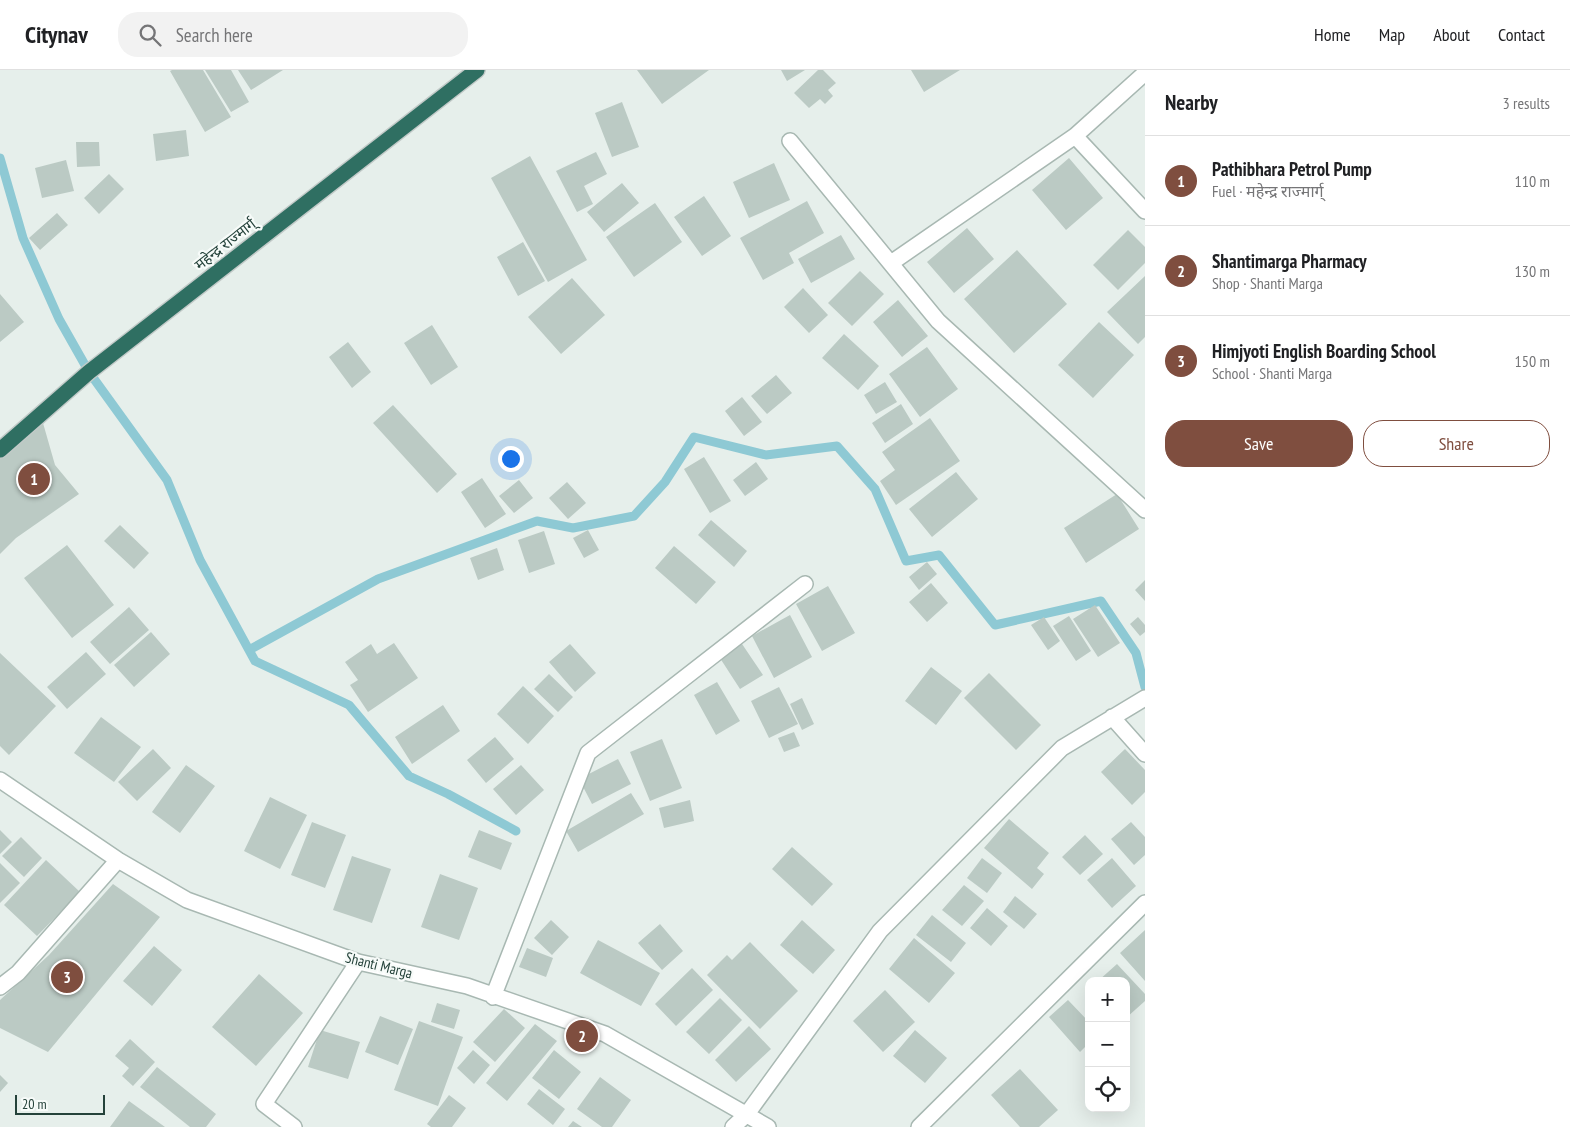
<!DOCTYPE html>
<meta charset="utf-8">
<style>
body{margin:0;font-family:"PT Sans Narrow","Noto Sans Devanagari",sans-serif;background:#f2f2f2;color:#202124}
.controls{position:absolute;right:15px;bottom:15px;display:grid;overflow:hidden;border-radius:10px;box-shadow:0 5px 20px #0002}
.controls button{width:45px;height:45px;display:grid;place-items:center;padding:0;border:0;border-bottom:1px solid #e0e0e0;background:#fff;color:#202124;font:25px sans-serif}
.scale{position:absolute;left:15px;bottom:12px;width:90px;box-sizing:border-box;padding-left:5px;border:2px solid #24423a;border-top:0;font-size:14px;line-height:18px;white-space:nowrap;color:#24423a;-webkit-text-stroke:4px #f7fbf9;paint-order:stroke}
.you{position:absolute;left:510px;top:388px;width:18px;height:18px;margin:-12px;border:4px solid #fff;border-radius:50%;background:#1a73e8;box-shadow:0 0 0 8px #1a73e833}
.badge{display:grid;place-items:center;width:32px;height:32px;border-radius:50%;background:#7f4e3f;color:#fff;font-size:16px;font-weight:700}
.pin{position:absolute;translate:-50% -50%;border:2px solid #fff;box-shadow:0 1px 5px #0006}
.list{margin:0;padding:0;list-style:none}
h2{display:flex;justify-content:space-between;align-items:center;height:65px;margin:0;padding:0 20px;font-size:21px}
h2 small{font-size:16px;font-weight:400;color:#757577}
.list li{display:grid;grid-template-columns:32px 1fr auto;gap:15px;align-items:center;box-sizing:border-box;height:90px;padding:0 20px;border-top:1px solid #e0e0e0}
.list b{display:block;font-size:19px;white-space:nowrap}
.list p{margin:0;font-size:16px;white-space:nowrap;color:#757577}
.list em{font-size:16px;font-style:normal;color:#757577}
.actions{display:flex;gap:10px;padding:15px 20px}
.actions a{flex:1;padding:11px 0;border:1px solid #7f4e3f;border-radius:20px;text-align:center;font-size:18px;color:#7f4e3f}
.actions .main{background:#7f4e3f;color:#fff}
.icon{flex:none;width:28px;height:28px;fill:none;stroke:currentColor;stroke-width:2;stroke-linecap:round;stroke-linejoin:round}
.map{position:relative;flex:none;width:1145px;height:1057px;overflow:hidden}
header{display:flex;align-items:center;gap:30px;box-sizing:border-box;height:70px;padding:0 25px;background:#fff;border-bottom:1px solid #e0e0e0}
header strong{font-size:24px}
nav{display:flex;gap:28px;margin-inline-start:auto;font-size:18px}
.search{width:350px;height:45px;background:#f2f2f2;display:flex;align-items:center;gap:12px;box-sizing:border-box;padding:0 18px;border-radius:20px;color:#757577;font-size:19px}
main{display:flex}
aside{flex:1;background:#fff}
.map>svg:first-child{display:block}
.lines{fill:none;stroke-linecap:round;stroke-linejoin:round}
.stream{stroke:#8ec9d4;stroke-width:9}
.building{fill:#bbcac4}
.street-casing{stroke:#a8b8b2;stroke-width:18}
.highway-casing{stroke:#c2cac8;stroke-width:18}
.street{stroke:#fff;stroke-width:15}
.highway{stroke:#2f6f62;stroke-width:15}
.labels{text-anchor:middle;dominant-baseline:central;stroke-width:4.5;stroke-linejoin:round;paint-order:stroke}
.street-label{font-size:15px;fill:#24423a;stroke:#f7fbf9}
</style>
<header>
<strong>Citynav</strong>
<div class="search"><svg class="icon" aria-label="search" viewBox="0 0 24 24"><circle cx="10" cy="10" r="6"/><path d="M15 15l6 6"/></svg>Search here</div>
<nav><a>Home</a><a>Map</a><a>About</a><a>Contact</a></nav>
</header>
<main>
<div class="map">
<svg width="1145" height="1057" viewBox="0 0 1145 1057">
<rect width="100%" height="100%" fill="#e6efeb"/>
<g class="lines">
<!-- stream -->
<path class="stream" d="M0,88L23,168L59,249L89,302L167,410L200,490L255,591L349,635L409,706L448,724L516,761
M249,580L378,509L537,451L573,458L634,446L665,412L694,367L766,385L837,376L875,419L906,491L939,485L995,555L1101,531L1136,583L1145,617"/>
</g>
<!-- building -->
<path class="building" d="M172,0H203L231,47L205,62L170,1Z
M205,0H231L249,32L231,42Z
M238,0H283L251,20Z
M637,0H709L662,34Z
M781,0H805L787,11Z
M818,0H823L836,13L828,20L833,26L825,34L820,29L809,38L794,23Z
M911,0H960L924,22Z
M622,32L639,77L612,87L595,43Z
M186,60L189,86L156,91L153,64Z
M76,72H99L100,96L77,97Z
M596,82L607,104L584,116L593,134L577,142L556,101Z
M530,86L587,190L548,212L491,108Z
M1069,88L1103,128L1066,160L1032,120Z
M66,90L74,121L42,128L35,98Z
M774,93L790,130L749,148L733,112Z
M109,104L124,119L99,144L84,128Z
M622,113L639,133L604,162L587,142Z
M704,126L731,166L702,186L674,147Z
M807,131L824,163L789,183L794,193L763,210L740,168Z
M655,133L682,172L634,207L606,167Z
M57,143L68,155L40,180L29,168Z
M967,158L994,189L954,223L927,192Z
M1128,160L1145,177V193L1118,220L1093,195Z
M841,165L855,189L811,213L798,189Z
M523,172L545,211L518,226L497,187Z
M1017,180L1067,234L1014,283L964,229Z
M860,201L884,224L852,256L828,233Z
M1145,206V267L1138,274L1107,242Z
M572,208L605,245L561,284L528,247Z
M803,218L828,245L809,263L784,237Z
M0,224L24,252L0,272Z
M898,230L928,266L902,287L873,252Z
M1099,252L1134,285L1093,328L1058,295Z
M432,255L458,297L431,315L404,273Z
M844,264L879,296L858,320L822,288Z
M348,272L371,302L352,318L329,287Z
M927,277L958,319L920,347L889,304Z
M776,305L792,323L767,344L751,326Z
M885,312L897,332L876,344L864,325Z
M742,327L762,352L744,366L725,341Z
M901,334L913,354L885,373L872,353Z
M393,335L457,404L437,423L373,353Z
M930,348L960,391L896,435L880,411L895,400L882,382Z
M43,353L55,395L79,424L16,468L0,484V388Z
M704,387L731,431L710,443L684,399Z
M756,392L768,409L745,426L733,410Z
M956,402L978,429L932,467L909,439Z
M482,408L506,444L485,458L461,422Z
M519,410L533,428L514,443L499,426Z
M567,412L586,433L568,449L549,428Z
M1117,424L1139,459L1086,493L1064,458Z
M711,450L747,481L734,497L698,465Z
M120,455L149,483L134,499L104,471Z
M588,460L599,480L584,488L573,468Z
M544,461L555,494L529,503L518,470Z
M67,475L114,535L72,568L24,508Z
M674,476L716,512L696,534L655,498Z
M497,478L504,500L478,510L470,488Z
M927,492L937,504L919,520L909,507Z
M1145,510V531L1135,520Z
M931,513L948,533L927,552L909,532Z
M828,516L855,563L822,581L796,534Z
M1095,535L1120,573L1098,587L1073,549Z
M129,537L149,560L110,594L90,572Z
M790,545L812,587L774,608L752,566Z
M1069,546L1091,581L1076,591L1053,556Z
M1044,547L1060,571L1048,580L1031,555Z
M1138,547L1145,555V562L1140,566L1130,554Z
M151,562L170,584L134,617L114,595Z
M740,571L763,605L740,619L718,585Z
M394,573L418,608L368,642L350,615L358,610L345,592L371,574L377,584Z
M570,574L596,603L575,622L549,592Z
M86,582L106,604L67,639L47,617Z
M0,583L56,636L9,685L0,676Z
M931,597L962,621L936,655L905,631Z
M989,603L1041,655L1016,680L964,628Z
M549,604L573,627L558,642L534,619Z
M717,612L740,651L716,665L694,625Z
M523,616L554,646L528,674L497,644Z
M779,617L798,654L769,668L751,631Z
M802,628L814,654L802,660L790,634Z
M443,635L460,661L412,694L395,667Z
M101,647L141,677L114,712L74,683Z
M794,662L800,676L784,682L778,668Z
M495,667L514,689L486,713L467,690Z
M662,669L682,718L650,731L630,682Z
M153,679L171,698L137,731L118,712Z
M1125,679L1145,700V722L1132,735L1101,702Z
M618,689L631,714L592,734L579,709Z
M186,695L215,716L180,763L152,742Z
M521,695L544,720L516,745L493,719Z
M631,723L644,744L578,782L566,761Z
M270,727L307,745L280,799L244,781Z
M690,730L694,751L664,758L659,738Z
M1009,749L1049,783L1037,798L1044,804L1032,819L984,778Z
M312,752L346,765L325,818L291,805Z
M1131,752L1145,767V785L1134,795L1111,769Z
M0,760L12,772L0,784Z
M479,760L512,773L501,800L468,787Z
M1085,765L1103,784L1080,805L1062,787Z
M21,767L42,788L24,807L2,786Z
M792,777L833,814L812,836L772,799Z
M352,786L391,799L372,853L333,840Z
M982,788L1002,803L987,823L967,808Z
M1112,788L1136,816L1112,838L1087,810Z
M46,790L80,822L37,866L4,835Z
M0,793L20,813L0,833Z
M440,804L478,818L459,870L421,857Z
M113,814L160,847L48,982L0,958V930L49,885Z
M964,815L984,831L962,856L942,840Z
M1015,826L1037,844L1024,859L1003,842Z
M987,838L1008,856L991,876L970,858Z
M932,845L966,873L951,892L916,865Z
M551,850L569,867L552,885L534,868Z
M802,850L835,880L813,904L780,875Z
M660,854L683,881L662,900L638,873Z
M1145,860V911L1120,883Z
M914,868L955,903L929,933L889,899Z
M598,870L660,903L641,936L580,903Z
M750,872L798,921L760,959L707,905L727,885L732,890Z
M154,876L182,900L152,936L123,911Z
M527,878L553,888L546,907L519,897Z
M1117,894L1145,924V931L1126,948V911H1098Z
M692,898L713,920L676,956L655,934Z
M259,904L303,943L256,996L212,957Z
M885,920L915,952L883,982L853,951Z
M720,928L742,950L709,984L686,962Z
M1068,930L1089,952V973L1080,982L1049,947Z
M437,933L460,940L454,959L431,952Z
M504,939L525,958L495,992L473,972Z
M380,946L413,959L398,995L365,982Z
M419,951L463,967L438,1036L394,1020Z
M535,954L557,971L507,1031L486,1013Z
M749,956L771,979L736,1012L715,990Z
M320,960L360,972L348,1009L308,997Z
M915,960L947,988L925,1013L893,986Z
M130,969L155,992L133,1016L122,1006L129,998L115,986Z
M473,980L490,995L474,1014L457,998Z
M554,980L581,1002L559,1029L532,1008Z
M157,997L216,1044L206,1057H190L140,1017Z
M1020,999L1058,1040L1039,1057H1020L991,1025Z
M0,1005L8,1013L0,1022Z
M600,1007L631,1030L612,1057H602L577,1039Z
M539,1019L565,1039L553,1055L527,1034Z
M449,1025L466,1038L452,1057H431L427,1054Z
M129,1031L165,1057H110Z
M573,1051L582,1057H568Z"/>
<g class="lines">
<defs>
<path id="street" d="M1075,66L1145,141
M790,71L938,251L1145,440
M891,193L1075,66L1145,3
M1112,647L1145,684
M0,710L118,790L187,830L358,892L467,916L605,964L768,1057
M0,917L18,903L118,790
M493,927L588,683L805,514
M294,1057L264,1034L358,892
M733,1057L747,1044L880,861L1062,678L1145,628
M919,1057L1145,833"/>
<path id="highway" d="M0,380L89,302L477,0"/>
</defs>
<!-- street casing -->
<use href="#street" class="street-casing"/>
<!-- highway casing -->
<use href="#highway" class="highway-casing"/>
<!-- street -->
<use href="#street" class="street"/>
<!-- highway -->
<use href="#highway" class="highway"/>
</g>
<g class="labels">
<!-- street labels -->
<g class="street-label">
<text transform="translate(225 174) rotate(-38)">महेन्द्र राज्मार्ग्</text>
<text transform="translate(379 895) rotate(14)">Shanti Marga</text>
</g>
</g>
</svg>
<div class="controls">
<button>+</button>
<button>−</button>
<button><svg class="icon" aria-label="locate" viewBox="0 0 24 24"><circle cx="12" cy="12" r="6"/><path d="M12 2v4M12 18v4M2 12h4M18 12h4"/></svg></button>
</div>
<div class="scale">20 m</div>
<div class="you"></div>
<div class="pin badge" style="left:34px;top:409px">1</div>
<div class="pin badge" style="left:582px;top:966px">2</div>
<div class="pin badge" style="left:67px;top:907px">3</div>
</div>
<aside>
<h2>Nearby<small>3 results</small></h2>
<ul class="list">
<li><span class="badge">1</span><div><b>Pathibhara Petrol Pump</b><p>Fuel · महेन्द्र राज्मार्ग्</p></div><em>110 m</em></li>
<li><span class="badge">2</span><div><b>Shantimarga Pharmacy</b><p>Shop · Shanti Marga</p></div><em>130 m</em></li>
<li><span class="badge">3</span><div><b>Himjyoti English Boarding School</b><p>School · Shanti Marga</p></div><em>150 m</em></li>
</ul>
<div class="actions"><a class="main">Save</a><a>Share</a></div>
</aside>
</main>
